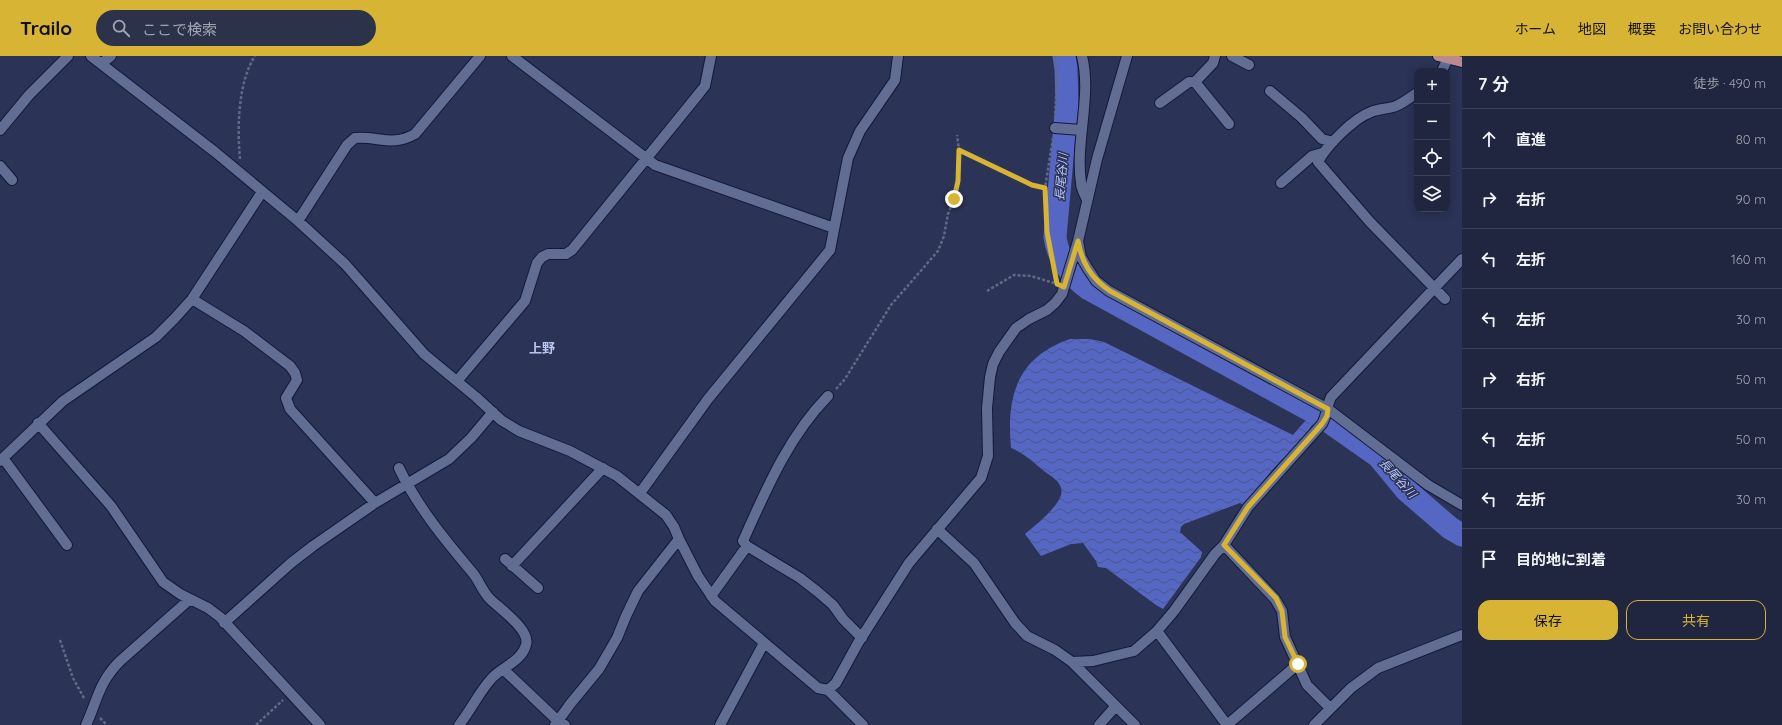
<!DOCTYPE html>
<html lang="ja">
<meta charset="utf-8">
<style>
body{margin:0;font-family:Quicksand,"Noto Sans JP",sans-serif;background:#2d324b;color:#f1f3f6}
.controls{position:absolute;right:12px;top:12px;display:grid;overflow:hidden;border-radius:8px;box-shadow:0 2px 10px #0003}
.controls button{width:36px;height:36px;display:grid;place-items:center;padding:0;border:0;border-bottom:1px solid #3d4359;background:#202640;color:#f1f3f6;font:20px sans-serif}
.stop{position:absolute;width:12px;height:12px;margin:-9px;border:3px solid #d7b434;border-radius:50%;background:#fff}
.stop.end{background:#d7b434;border-color:#fff;box-shadow:0 1px 4px #0008}
.list{margin:0;padding:0;list-style:none}
h2{display:flex;justify-content:space-between;align-items:center;height:52px;margin:0;padding:0 16px;font-size:17px}
h2 small{font-size:13px;font-weight:400;color:#a2a5b1}
.list li{display:grid;grid-template-columns:26px 1fr auto;gap:12px;align-items:center;box-sizing:border-box;height:60px;padding:0 16px;border-top:1px solid #3d4359}
.list b{display:block;font-size:15px;white-space:nowrap}
.list em{font-size:13px;font-style:normal;color:#a2a5b1}
.actions{display:flex;gap:8px;padding:12px 16px}
.actions a{flex:1;padding:9px 0;border:1px solid #d7b434;border-radius:12px;text-align:center;font-size:14px;color:#d7b434}
.actions .main{background:#d7b434;color:#111}
.icon{flex:none;width:22px;height:22px;fill:none;stroke:currentColor;stroke-width:2;stroke-linecap:round;stroke-linejoin:round}
.map{position:relative;flex:none;width:1462px;height:669px;overflow:hidden}
header{display:flex;align-items:center;gap:24px;box-sizing:border-box;height:56px;padding:0 20px;background:#d7b434;color:#111}
header strong{font-size:19px}
nav{display:flex;gap:22px;margin-inline-start:auto;font-size:14px}
.search{width:280px;height:36px;background:#2d324b;display:flex;align-items:center;gap:10px;box-sizing:border-box;padding:0 14px;border-radius:22px;color:#a2a5b1;font-size:15px}
main{display:flex}
aside{flex:1;background:#202640}
.map>svg:first-child{display:block}
.water{fill:url(#water-waves)}
.lines{fill:none;stroke-linecap:round;stroke-linejoin:round}
.river{stroke:#5667c3;stroke-width:23}
.street-casing{stroke:#14193a;stroke-width:12}
.primary-casing{stroke:#14193a;stroke-width:12}
.path{stroke:#616988;stroke-width:2.5;stroke-dasharray:3 2;stroke-linecap:butt}
.street{stroke:#626d94;stroke-width:10}
.primary{stroke:#ba8a8f;stroke-width:10}
.route{stroke:#d7b434;stroke-width:5}
.labels{text-anchor:middle;dominant-baseline:central;stroke-width:3;stroke-linejoin:round;paint-order:stroke}
.water-label{font-size:12px;font-style:italic;fill:#bac7f7;stroke:#2b3356}
.quarter-label{font-size:13px;font-weight:bold;fill:#b9c5f1;stroke:#2b3356}
</style>
<header>
<strong>Trailo</strong>
<div class="search"><svg class="icon" aria-label="search" viewBox="0 0 24 24"><circle cx="10" cy="10" r="6"/><path d="M15 15l6 6"/></svg>ここで検索</div>
<nav><a>ホーム</a><a>地図</a><a>概要</a><a>お問い合わせ</a></nav>
</header>
<main>
<div class="map">
<svg width="1462" height="669" viewBox="0 0 1462 669">
<defs>
<pattern id="water-waves" width="16" height="10" patternUnits="userSpaceOnUse"><rect width="16" height="10" fill="#5667c3"/><path d="M0 5q4-4 8 0t8 0" fill="none" stroke="#4c568c"/></pattern>
</defs>
<rect width="100%" height="100%" fill="#2b3356"/>
<!-- water -->
<path class="water" d="M1070,283H1090L1104,286L1293,379C1300,370 1308,363 1314,354L1319,357C1317,365 1310,369 1308,378L1273,413L1244,449L1240,447L1184,468L1181,471L1180,476L1202,496L1201,501L1163,553L1156,549L1106,512L1098,511L1096,505L1083,487L1071,488L1041,500L1025,478C1035,469 1066,446 1061,432C1059,424 1049,419 1044,415C1033,406 1023,397 1011,392C1006,339 1018,301 1070,283Z"/>
<g class="lines">
<!-- river -->
<path class="river" d="M1064,0L1066,13L1067,47L1055,181C1058,203 1072,221 1089,233L1319,359
M1331,367L1378,400L1406,434L1450,472L1462,479"/>
<defs>
<path id="street" d="M91,0L215,96L298,165L345,208L424,298L476,341L501,364L519,375L570,395L617,420L666,459L674,471L679,483L698,520L715,545L818,632L828,634L836,627L858,587L909,507L981,422L988,400L987,352L990,321L993,308L999,296L1016,272L1029,263L1047,254L1055,247L1062,238L1078,185
M512,0L655,109L834,172
M1082,0C1092,41 1075,85 1081,127C1081,133 1085,139 1087,144
M1127,0L1097,103L1078,185L1081,201L1088,213L1096,225L1109,235L1328,353L1428,429L1462,449
M1232,0L1249,9
M102,7L111,0
M1442,15L1448,2
M1195,26L1213,7L1215,0
M1270,35L1302,62L1322,83L1333,86
M1417,37C1409,42 1401,49 1393,51C1386,53 1378,53 1371,56C1354,62 1326,90 1318,106L1370,166L1445,243
M1160,47L1189,26H1195L1229,68
M1055,72L1081,74
M0,74L29,39L68,0
M0,110L12,124
M1281,127L1312,100L1322,97
M298,165L347,89L355,82C379,80 392,91 415,78L480,0
M192,243L244,275L290,310L295,317L297,324L286,342L290,353L375,447
M457,325L525,245L537,207L542,201L548,198H566L572,194L697,40L705,30L711,0
M828,340C788,381 766,434 743,485L747,490L800,522L818,536L833,549L843,563L862,582
M38,367L111,450L163,526L180,538L208,552L220,561L320,669
M3,402L67,489
M0,405L63,345L156,281L175,262L192,243L262,136
M399,412C417,450 445,484 472,516C479,524 482,535 490,543C500,553 531,574 526,589C521,606 502,611 492,622C479,636 471,654 459,669
M640,437L708,343L830,194L848,102L860,75L895,24L898,0
M937,473L974,507L1015,567L1027,580L1055,594L1072,606L1093,605L1134,595L1157,575
M1224,489L1275,543L1282,555L1285,581L1307,629L1330,652
M505,503L538,532
M512,510L603,412
M711,540L747,490
M224,567L291,507L313,490L375,447L449,403L471,382L493,356
M1072,606L1135,669
M503,613L558,665L565,669
M828,634L863,669
M86,669C98,643 98,628 119,606L190,543
M555,669L571,647L599,613L617,582L626,560L638,535L679,483
M720,669L764,587
M1099,669L1115,651
M1227,669L1157,575L1174,555L1215,498L1224,489L1248,451L1322,368C1327,359 1327,350 1331,341L1462,203
M1227,669L1298,608
M1314,669L1351,632L1378,612L1462,579"/>
<path id="primary" d="M1438,0L1462,6"/>
</defs>
<!-- street casing -->
<use href="#street" class="street-casing"/>
<!-- primary casing -->
<use href="#primary" class="primary-casing"/>
<!-- path -->
<path class="path" d="M1055,0L1057,21L1055,61
M1053,82L1045,132L1047,176L1055,222
M959,94L1032,129L1045,132
M240,103C237,72 238,26 255,0
M987,235L1014,219L1031,220L1054,227
M836,333L845,323L891,249L938,195L944,180L948,158L954,143L958,125L959,94L957,79
M60,584L73,622L85,644
M100,662L107,669
M256,669L283,644"/>
<!-- street -->
<use href="#street" class="street"/>
<!-- primary -->
<use href="#primary" class="primary"/>
</g>
<g class="lines">
<!-- route -->
<path class="route" d="M954,143L958,125L959,94L1032,129L1045,132L1047,176L1057,228L1064,231L1078,185C1082,207 1091,222 1110,235L1328,353L1327,360L1322,368L1248,451L1224,489L1276,542L1282,555L1285,581L1298,608"/>
</g>
<g class="labels">
<!-- water labels -->
<g class="water-label">
<text transform="translate(1061 121) rotate(-85)">長尾谷川</text>
<text transform="translate(1398 422) rotate(48)">長尾谷川</text>
</g>
<!-- quarter labels -->
<g class="quarter-label">
<text x="542" y="292">上野</text>
</g>
</g>
</svg>
<div class="controls">
<button>+</button>
<button>−</button>
<button><svg class="icon" aria-label="locate" viewBox="0 0 24 24"><circle cx="12" cy="12" r="6"/><path d="M12 2v4M12 18v4M2 12h4M18 12h4"/></svg></button>
<button><svg class="icon" aria-label="layers" viewBox="0 0 24 24"><path d="M12 4l9 5-9 5-9-5zM3 14l9 5 9-5"/></svg></button>
</div>
<div class="stop" style="left:1298px;top:608px"></div>
<div class="stop end" style="left:954px;top:143px"></div>
</div>
<aside>
<h2>7 分<small>徒歩 · 490 m</small></h2>
<ul class="list">
<li><svg class="icon" aria-label="ahead" viewBox="0 0 24 24"><path d="M12 20V5M6 11l6-6 6 6"/></svg><div><b>直進</b></div><em>80 m</em></li>
<li><svg class="icon" aria-label="right" viewBox="0 0 24 24"><path d="M7 20v-9h11M14 6l5 5-5 5"/></svg><div><b>右折</b></div><em>90 m</em></li>
<li><svg class="icon" aria-label="left" viewBox="0 0 24 24"><path d="M17 20v-9H6M10 6l-5 5 5 5"/></svg><div><b>左折</b></div><em>160 m</em></li>
<li><svg class="icon" aria-label="left" viewBox="0 0 24 24"><path d="M17 20v-9H6M10 6l-5 5 5 5"/></svg><div><b>左折</b></div><em>30 m</em></li>
<li><svg class="icon" aria-label="right" viewBox="0 0 24 24"><path d="M7 20v-9h11M14 6l5 5-5 5"/></svg><div><b>右折</b></div><em>50 m</em></li>
<li><svg class="icon" aria-label="left" viewBox="0 0 24 24"><path d="M17 20v-9H6M10 6l-5 5 5 5"/></svg><div><b>左折</b></div><em>50 m</em></li>
<li><svg class="icon" aria-label="left" viewBox="0 0 24 24"><path d="M17 20v-9H6M10 6l-5 5 5 5"/></svg><div><b>左折</b></div><em>30 m</em></li>
<li><svg class="icon" aria-label="arrive" viewBox="0 0 24 24"><path d="M6 21V4h12l-3 4 3 4H6"/></svg><div><b>目的地に到着</b></div></li>
</ul>
<div class="actions"><a class="main">保存</a><a>共有</a></div>
</aside>
</main>
